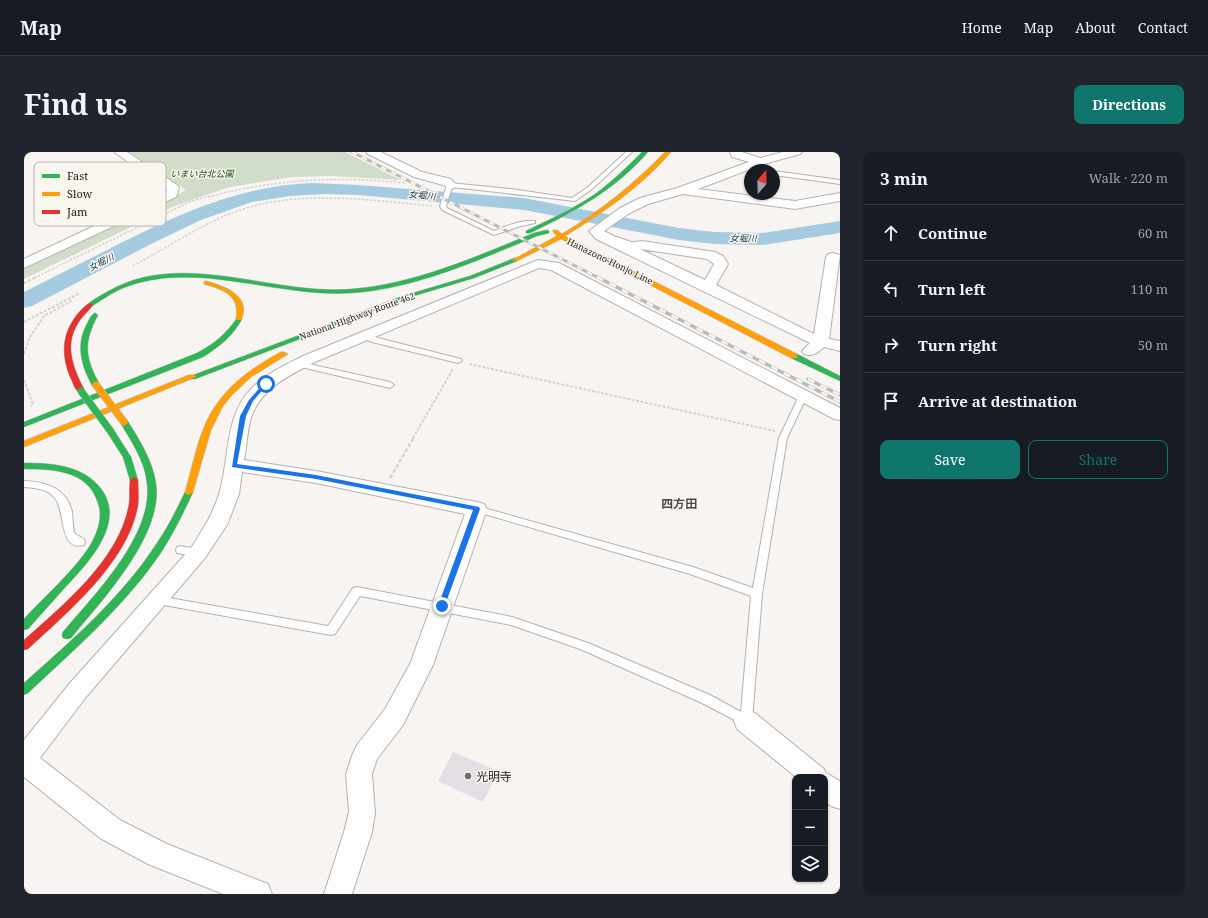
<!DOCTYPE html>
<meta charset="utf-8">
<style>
body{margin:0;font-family:"Noto Serif","Noto Sans JP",serif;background:#20242c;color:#f1f3f6}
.controls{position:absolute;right:12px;bottom:12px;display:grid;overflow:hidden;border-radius:8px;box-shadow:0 1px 3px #0004}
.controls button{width:36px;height:36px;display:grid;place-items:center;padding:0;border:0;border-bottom:1px solid #363941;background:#171b24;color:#f1f3f6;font:20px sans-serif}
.compass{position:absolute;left:720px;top:12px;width:36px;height:36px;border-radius:50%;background:#171b24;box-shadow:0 1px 3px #0004;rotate:19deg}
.stop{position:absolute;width:12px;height:12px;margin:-9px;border:3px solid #1a73e8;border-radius:50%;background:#fff}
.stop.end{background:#1a73e8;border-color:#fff;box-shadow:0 1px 4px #0008}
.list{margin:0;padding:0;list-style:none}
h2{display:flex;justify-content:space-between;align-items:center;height:52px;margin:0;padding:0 16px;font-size:17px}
h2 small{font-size:13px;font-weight:400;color:#9ea1a6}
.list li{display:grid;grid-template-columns:26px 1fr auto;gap:12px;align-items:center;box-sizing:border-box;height:56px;padding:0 16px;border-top:1px solid #363941}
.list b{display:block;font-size:15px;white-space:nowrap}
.list em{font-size:13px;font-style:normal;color:#9ea1a6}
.actions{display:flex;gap:8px;padding:12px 16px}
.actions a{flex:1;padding:9px 0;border:1px solid #0f766e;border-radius:8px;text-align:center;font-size:14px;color:#0f766e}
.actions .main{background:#0f766e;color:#fff}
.icon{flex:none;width:22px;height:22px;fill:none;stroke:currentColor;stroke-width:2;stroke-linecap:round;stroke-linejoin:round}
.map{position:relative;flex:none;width:816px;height:742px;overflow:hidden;border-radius:8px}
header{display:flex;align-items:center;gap:24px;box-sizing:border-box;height:56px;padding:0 20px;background:#171b24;border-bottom:1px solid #363941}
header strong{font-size:19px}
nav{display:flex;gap:22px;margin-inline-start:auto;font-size:14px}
.intro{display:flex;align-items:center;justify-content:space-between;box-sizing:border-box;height:96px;padding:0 24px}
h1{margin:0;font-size:28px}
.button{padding:10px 18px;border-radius:8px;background:#0f766e;color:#fff;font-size:14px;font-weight:700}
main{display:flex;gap:24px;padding:0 24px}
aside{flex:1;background:#171b24;border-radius:8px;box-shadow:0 1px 3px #0004}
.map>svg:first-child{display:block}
.green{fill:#d1ddc9}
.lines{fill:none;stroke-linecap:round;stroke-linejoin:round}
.river{fill:#a4cbe0;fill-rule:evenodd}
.building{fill:#e5dde4}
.lane-casing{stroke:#b4b2b0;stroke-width:2}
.street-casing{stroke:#b4b2b0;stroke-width:2}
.fast-casing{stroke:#b3bbbe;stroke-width:1}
.slow-casing{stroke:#b3bbbe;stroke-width:1}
.jam-casing{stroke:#b3bbbe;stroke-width:1}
.path-far2{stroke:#d4d3d2;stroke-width:1.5;stroke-dasharray:2.5 1.5;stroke-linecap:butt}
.path-far1{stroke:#d4d3d2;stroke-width:2;stroke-dasharray:3 1.5;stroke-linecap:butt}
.path{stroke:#d4d3d2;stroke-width:2.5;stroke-dasharray:4 2;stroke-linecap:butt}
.lane{fill:#fefdfd;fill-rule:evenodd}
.street{fill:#fefdfd;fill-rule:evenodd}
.fast{fill:#30b455;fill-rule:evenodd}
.slow{fill:#ff9f0a;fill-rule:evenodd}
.jam{fill:#e5322d;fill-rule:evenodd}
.rail-far1-casing{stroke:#bbbab9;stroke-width:3}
.rail-casing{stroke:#bbbab9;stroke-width:3.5}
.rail-far1{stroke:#f9f5ef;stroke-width:2;stroke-dasharray:5.5;stroke-linecap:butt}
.rail{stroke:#f9f5ef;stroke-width:2.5;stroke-dasharray:7;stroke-linecap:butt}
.fast-bridge-casing{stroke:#b3bbbe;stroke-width:8;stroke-linecap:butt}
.slow-bridge-casing{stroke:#b3bbbe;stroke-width:8;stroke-linecap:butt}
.fast-bridge{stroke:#30b455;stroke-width:7}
.slow-bridge{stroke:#ff9f0a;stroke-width:7}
.route{fill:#1a73e8}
.poi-dot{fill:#6d6b68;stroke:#f9f5ef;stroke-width:1.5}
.labels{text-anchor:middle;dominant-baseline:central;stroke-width:3;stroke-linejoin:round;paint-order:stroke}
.far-park-label{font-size:9px;font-style:italic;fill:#184100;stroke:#f9f5ef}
.far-water-label{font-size:9px;font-style:italic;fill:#104055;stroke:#f9f5ef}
.far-street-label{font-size:9px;fill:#22211f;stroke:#f9f5ef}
.quarter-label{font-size:12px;font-weight:bold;fill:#4d4a46;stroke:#f9f5ef}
.near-poi-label{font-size:12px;fill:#22211f;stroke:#f9f5ef;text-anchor:start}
.key{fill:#f9f5ef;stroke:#b8b5b1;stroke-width:1}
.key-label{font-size:11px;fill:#22211f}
</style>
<header>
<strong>Map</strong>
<nav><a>Home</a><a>Map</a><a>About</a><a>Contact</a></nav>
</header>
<div class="intro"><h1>Find us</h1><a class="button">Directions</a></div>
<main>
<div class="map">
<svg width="816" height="742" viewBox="0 0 816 742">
<rect width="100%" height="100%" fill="#f7f4f1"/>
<!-- green -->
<path class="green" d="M105,0H321L377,28L308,24L268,25L205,35L148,55L0,127V117L162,38Z"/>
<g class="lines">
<!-- river -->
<path class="river" d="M288,31L334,33L500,46L655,76L690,80L739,81L816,69V81L739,93L690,92L655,88L500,58L334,43L300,42L266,44L228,50L177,68L127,92L8,154L0,156V140C29,125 58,111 87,96C153,63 214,34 288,31Z"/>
</g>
<!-- building -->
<path class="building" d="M429,600L474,619L459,650L414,629Z"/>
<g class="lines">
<defs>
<path id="lane" d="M602,0H608L568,37L551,49L428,35L422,54L423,56L470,79C483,74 498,67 511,69V71L497,74L470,83L418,58L416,54L423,33L426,31L487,37L548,46L564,35Z
M750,19L816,28V32L750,23Z
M593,85L613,92L614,93L611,95L591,88L590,87Z
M339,182H345L354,186L437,207L438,209L434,211L348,190L339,186Z
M273,210H276L366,230L370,233L366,236L273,214Z
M779,241L783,244L763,286L738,442L728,569L726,573L722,574L678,551L556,497L487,473L336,444L311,482L307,483L134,452L130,451L129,448L130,445L134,444L304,474L329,436L333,435L488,465L564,491L686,543L717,560L727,444L666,422L450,359L448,357L453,354L669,415L729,436L755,286L775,244Z
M0,329C22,330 43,336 48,360C49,368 48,375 51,382L60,387L61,390L60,393C33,400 43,356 29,344C21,336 10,336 0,335Z
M157,394L178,398L179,401L178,404L174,405L153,401L152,398L153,395Z"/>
<path id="street" d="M90,0H103L153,33L155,36L152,45L0,116V107L142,40L143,37Z
M342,0H357L398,20L427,27L432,33L430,36L426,37L419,33L390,25L344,2Z
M706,0H718L736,6L759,0H778L776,2L740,12L674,37L771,49L816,41V49L771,57L659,42L624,52L604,62L580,79L603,91L618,89L691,100L699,104L704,112L692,133L790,182L802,105L804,102L809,101L816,103L805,187L816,189V199L800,195C793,201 789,205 780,202L778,199L786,191L572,87L565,79L596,56L616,46L653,36L725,10L708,5ZM616,97L683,107L690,112L681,128Z
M514,108L535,111L816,256V268L810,267L527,118L515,116L291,210C266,223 239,235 228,263C223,276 223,294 220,308L292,319L453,350L460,352L463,357L409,513L379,573L353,607L348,622L351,660L348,680L328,742H300L320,680L325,660L322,622L329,601L333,593L361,557L386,512L441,362L292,331L218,320L215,342L203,373L181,406L62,545L16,606L96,668L143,692L244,732L248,742H199L124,712L76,686L0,625V588L46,531L167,396C178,379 189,362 195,342C206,307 200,263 228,236C242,221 262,213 279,204Z
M722,558L731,561L800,617L802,621L816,629V657L807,654L801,649V625H772L713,577L710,569L713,561Z"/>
<path id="fast" d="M618,0H624C591,38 550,60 506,81H502V79C522,69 543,60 562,48C583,35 601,17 618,0Z
M523,78L525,79V81L513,84C454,108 391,137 327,141C252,146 171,107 99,136C89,140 78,148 68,154L66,155L63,153C68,148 76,144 83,140C157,96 248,144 328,137C391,132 451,105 510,81Z
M491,106L493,107V109L450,126L383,146L171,227H165L164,225L379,144L446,124Z
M71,161L74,163C59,191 61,206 76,233L72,235H69C57,214 51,192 64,170C66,166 67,163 71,161Z
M215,165L218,167C209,184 195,195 179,205L0,275V270L173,201C190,192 202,182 213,166Z
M767,202H773L816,224V229L767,206Z
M97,268H103C115,287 129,309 132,332C139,384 78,448 47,486L43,487L39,486L38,483L39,480C70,443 130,383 123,331C121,309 107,289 96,270Z
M85,274L88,275L107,305L114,328L113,330H107L106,328L99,305L81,277Z
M0,311C28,311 60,313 78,338C103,374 59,416 37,440C26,452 15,465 4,477L0,478V467C20,445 52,417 67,392C74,379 79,365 74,351C64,318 29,317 0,317Z
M165,337L169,340C160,360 150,380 138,399C102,453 51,497 4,541L0,543V531C47,489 96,447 131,394C143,377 152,359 161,340Z"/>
<path id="slow" d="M641,0H647C618,34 579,61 541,84L773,202V206H767L537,87L493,109L488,108L533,84L529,80V78H533L538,82C576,59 610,32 641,0Z
M182,129C201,134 228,144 217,168H213L212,167C216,143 200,138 180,132V130Z
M257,200H260L264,202L227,225L207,244L199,254L187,278L169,340L165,343L162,342L161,340C167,320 171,298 179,278C193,241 223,218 257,200Z
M165,223H171L172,225L0,295V289Z"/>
<path id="jam" d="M66,151L69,153C64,160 57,165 53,173C40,195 50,218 61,239L57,241C52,240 50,234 48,229C37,206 37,184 52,164C56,159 61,153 66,151Z
M110,325L114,328C114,336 115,345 114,353C105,409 44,460 4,497L0,498V488C39,453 96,407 105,352C106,345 105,336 106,328Z"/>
</defs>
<!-- lane casing -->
<use href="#lane" class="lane-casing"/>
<!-- street casing -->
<use href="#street" class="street-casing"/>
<!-- fast casing -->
<use href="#fast" class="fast-casing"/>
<!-- slow casing -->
<use href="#slow" class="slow-casing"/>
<!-- jam casing -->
<use href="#jam" class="jam-casing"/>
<!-- path-far2 -->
<path class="path-far2" d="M121,2L128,0
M132,8L160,17
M161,34L176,43L203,35L243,27L323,3L318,0
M109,114C141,97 171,76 205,62C270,36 342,48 409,54
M10,126L165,50C241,28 304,23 382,31"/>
<!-- path-far1 -->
<path class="path-far1" d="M0,131L12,125
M0,170L56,141
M0,202L6,185L20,164L49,148
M445,212L751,279
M0,228L9,252L7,254
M389,286L429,217"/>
<!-- path -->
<path class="path" d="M366,326L390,285"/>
<!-- lane -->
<use href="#lane" class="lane"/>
<!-- street -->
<use href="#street" class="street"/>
<!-- fast -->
<use href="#fast" class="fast"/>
<!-- slow -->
<use href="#slow" class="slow"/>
<!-- jam -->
<use href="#jam" class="jam"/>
<defs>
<path id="rail-far1" d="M328,0L575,126"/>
<path id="rail" d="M573,125L816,250
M784,227L816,243"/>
</defs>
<!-- rail-far1 casing -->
<use href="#rail-far1" class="rail-far1-casing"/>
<!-- rail casing -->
<use href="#rail" class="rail-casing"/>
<!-- rail-far1 -->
<use href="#rail-far1" class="rail-far1"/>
<!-- rail -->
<use href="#rail" class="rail"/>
<defs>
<path id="fast-bridge" d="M57,239L85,277"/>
<path id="slow-bridge" d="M72,233L100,270"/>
</defs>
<!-- fast-bridge casing -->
<use href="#fast-bridge" class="fast-bridge-casing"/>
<!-- slow-bridge casing -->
<use href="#slow-bridge" class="slow-bridge-casing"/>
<!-- fast-bridge -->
<use href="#fast-bridge" class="fast-bridge"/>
<!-- slow-bridge -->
<use href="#slow-bridge" class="slow-bridge"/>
</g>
<!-- route -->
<path class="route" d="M240,231L244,232L229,249L222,264L213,312L292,323L455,355L456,357L420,456L418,457L414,454L449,358L292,327L208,315L216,264L225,248Z"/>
<!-- markers -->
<circle class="poi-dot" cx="444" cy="624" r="4"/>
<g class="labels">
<!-- far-park labels -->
<g class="far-park-label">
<text x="178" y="21">いまい台北公園</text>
</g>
<!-- far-water labels -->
<g class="far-water-label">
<text transform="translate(398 43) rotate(5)">女堀川</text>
<text transform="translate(719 86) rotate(1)">女堀川</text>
<text transform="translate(77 110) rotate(-27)">女堀川</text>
</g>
<!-- far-street labels -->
<g class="far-street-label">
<text transform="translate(586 109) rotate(26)">Hanazono-Honjo Line</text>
<text transform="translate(333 164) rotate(-20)">National Highway Route 462</text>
</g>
<!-- quarter labels -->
<g class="quarter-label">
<text x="655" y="351">四方田</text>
</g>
<!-- near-poi labels -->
<g class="near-poi-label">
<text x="452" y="624">光明寺</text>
</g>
</g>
<!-- legend -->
<rect x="10" y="10" width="132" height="64" rx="6" class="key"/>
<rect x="18" y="22" width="18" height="4" fill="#30b455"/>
<rect x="18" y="40" width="18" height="4" fill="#ff9f0a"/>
<rect x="18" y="58" width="18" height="4" fill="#e5322d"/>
<g class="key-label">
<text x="43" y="28">Fast</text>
<text x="43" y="46">Slow</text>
<text x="43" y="64">Jam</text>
</g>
</svg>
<div class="controls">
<button>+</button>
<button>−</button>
<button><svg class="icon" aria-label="layers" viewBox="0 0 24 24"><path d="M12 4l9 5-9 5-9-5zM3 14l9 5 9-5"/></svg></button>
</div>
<svg class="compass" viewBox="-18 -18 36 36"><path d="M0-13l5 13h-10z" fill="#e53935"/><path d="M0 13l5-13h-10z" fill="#9ea1a6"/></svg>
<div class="stop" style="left:242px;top:232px"></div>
<div class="stop end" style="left:418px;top:454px"></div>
</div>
<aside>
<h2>3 min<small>Walk · 220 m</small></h2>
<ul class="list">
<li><svg class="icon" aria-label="ahead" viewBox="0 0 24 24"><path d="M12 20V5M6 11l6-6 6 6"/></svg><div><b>Continue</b></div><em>60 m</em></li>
<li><svg class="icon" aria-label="left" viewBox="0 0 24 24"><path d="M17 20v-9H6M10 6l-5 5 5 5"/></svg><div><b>Turn left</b></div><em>110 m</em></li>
<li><svg class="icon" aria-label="right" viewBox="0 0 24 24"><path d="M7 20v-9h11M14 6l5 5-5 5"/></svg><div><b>Turn right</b></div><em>50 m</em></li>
<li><svg class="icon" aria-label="arrive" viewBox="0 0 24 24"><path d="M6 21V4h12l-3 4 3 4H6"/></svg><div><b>Arrive at destination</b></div></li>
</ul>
<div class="actions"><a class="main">Save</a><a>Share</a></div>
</aside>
</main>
